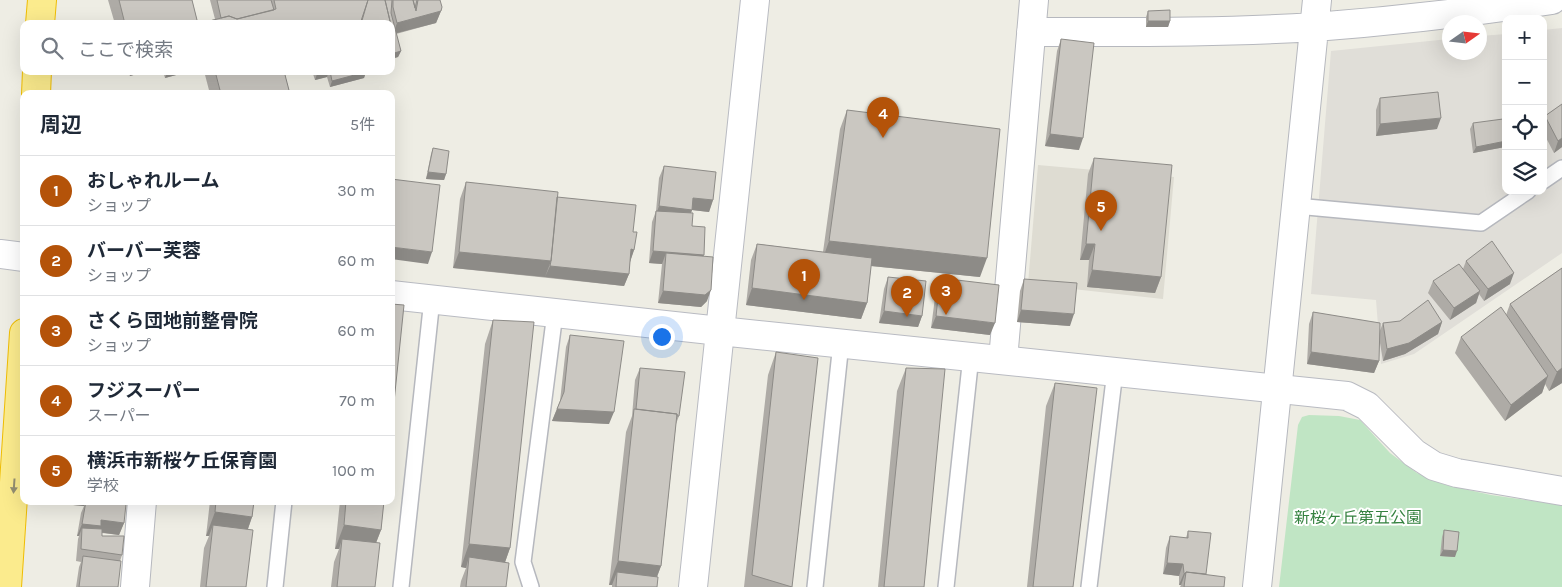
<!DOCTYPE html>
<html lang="ja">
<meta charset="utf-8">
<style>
body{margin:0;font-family:Karla,"Noto Sans JP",sans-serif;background:#f2f2f3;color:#1f2937}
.controls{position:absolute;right:15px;top:15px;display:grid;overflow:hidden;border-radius:10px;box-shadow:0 5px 20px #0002}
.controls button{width:45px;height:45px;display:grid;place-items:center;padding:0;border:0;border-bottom:1px solid #e0e1e3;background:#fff;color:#1f2937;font:25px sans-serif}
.compass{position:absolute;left:1442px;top:15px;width:45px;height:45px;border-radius:50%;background:#fff;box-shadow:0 5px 20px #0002;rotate:76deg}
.you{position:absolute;left:661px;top:336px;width:18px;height:18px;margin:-12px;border:4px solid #fff;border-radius:50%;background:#1a73e8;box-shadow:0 0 0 8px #1a73e833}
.badge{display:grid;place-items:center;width:32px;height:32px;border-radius:50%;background:#b45309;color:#fff;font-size:16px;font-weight:700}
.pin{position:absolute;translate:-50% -41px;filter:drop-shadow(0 1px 2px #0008)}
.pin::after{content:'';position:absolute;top:26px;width:18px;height:15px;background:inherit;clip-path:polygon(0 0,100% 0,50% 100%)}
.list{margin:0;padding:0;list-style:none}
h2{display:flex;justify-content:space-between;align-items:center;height:65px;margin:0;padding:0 20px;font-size:21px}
h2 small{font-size:16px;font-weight:400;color:#747a83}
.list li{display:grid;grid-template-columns:32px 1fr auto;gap:15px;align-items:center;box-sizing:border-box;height:70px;padding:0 20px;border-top:1px solid #e0e1e3}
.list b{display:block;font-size:19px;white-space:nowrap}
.list p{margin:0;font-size:16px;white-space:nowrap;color:#747a83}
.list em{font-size:16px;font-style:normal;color:#747a83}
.icon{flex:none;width:28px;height:28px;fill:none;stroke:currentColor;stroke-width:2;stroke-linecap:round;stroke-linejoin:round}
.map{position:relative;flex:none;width:1562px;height:587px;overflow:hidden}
.search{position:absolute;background:#fff;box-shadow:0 5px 20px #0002;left:20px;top:20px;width:375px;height:55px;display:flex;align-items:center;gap:12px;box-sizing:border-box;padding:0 18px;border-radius:10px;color:#747a83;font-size:19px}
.panel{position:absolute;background:#fff;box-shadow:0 5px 20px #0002;left:20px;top:90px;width:375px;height:415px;border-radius:10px}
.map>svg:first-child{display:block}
.industrial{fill:#e0ded8}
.education{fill:#dedcd2}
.green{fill:#c0e5c4}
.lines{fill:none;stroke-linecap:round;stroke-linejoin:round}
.lane-casing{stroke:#b6b8be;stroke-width:18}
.street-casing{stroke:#b6b8be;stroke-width:30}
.secondary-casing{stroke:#b9bbc2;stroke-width:30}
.highway-casing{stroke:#efbd03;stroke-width:30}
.lane{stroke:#fff;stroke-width:15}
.street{stroke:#fff;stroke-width:28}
.secondary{stroke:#fff;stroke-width:28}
.highway{stroke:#fbeb8d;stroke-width:28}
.wall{fill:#aeaba6}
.shaded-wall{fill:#8d8b87}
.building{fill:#cac7c1;stroke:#8d8b87}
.oneway{fill:#948f72}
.labels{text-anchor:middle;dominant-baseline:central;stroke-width:4;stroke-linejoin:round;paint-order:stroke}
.park-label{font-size:16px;fill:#358240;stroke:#fff}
</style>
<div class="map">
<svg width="1562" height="587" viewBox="0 0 1562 587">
<rect width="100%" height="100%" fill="#eeede4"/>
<!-- industrial -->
<path class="industrial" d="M1562,28V253L1414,354L1381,364L1376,300L1311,294L1331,51L1449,39L1450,52H1480V36L1506,34V191H1543V30Z"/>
<!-- education -->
<path class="education" d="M1038,165L1174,177L1163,299L1028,284Z"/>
<!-- green -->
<path class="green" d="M1309,415L1339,416L1360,420L1390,453L1417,473L1446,485L1491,495L1562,505V587H1279L1298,425L1302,417Z"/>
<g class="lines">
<defs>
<path id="lane" d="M1543,181L1562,168
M1296,206L1481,223L1528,191
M275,587L284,501
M401,587L432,299
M531,587L523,562L555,313
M815,587L841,343
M946,587L971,356
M1089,587L1115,371"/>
<path id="street" d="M1031,32C1125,32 1221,33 1315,27C1394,21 1473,12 1552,0
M1003,360L1034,0
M135,587L142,501
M1257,587L1317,0"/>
<path id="secondary" d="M0,254L24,257
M391,295L720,331L1347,396L1367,406L1414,453L1434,466L1457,473L1562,491
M693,587L755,0"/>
<path id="highway" d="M40,24L42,0
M36,94L37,71
M7,587L24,333"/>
</defs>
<!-- lane casing -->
<use href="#lane" class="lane-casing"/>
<!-- street casing -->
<use href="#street" class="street-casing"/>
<!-- secondary casing -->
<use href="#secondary" class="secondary-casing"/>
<!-- highway casing -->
<use href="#highway" class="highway-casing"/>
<!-- lane -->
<use href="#lane" class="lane"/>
<!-- street -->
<use href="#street" class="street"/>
<!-- secondary -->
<use href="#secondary" class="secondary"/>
<!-- highway -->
<use href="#highway" class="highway"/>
</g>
<!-- wall -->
<path class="wall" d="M108,0H192L198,24L215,19L210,0H440L441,11L436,23L396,34L401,51L398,57L391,59V24H360V23V24H115Z
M1148,11L1170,21L1168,27H1146V17Z
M1061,39L1079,150L1045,146L1057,51Z
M127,71H147L130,76Z
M163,71H191L165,78Z
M204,71H284L290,94H210Z
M312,71H376L365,75L364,78L330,87L327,77L315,80Z
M1380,98L1437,129L1376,136V110Z
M1562,104V147L1554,153L1543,132V121L1545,116Z
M847,110L980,277L871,266L867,303L861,319L746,305L751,260L757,244L823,252L840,129Z
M1473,123L1506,133V144L1505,147L1473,153L1470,129Z
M433,148L446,174L444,180L426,179L431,154Z
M1094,158L1161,277L1155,293L1087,287L1089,260H1080L1088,174Z
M664,166L713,200L709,212L692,210L691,213L692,226L703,256L707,301L701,307L658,303L662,264L649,263L652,222L656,211L659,178Z
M466,182L557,197L633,232L634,250L630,262L629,274L624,286L453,268L460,199Z
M1466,261L1510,284L1484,301L1479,294L1476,303L1450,320L1428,293L1433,281L1463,269Z
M1562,268V383L1549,391L1545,384L1542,393L1505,421L1455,353L1461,337L1506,315L1510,304Z
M888,277L922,316L918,327L879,323L884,289Z
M940,278L990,335L931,328L936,290Z
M1024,279L1070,326L1017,322L1020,291Z
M1313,312L1379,333L1383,323L1442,322L1438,334L1405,354L1383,361L1379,337V361L1374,373L1307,364L1309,324Z
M493,320L510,548L505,562L506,587H460L461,581L466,568L461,567L485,344Z
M570,335L609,424L552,421L560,401L566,347Z
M776,352L792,587H744L768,375Z
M640,368L679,416L676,424L661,566L657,577V587H612V585H609L626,432L632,416L635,380Z
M906,368L924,587H878L897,391Z
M1055,383L1073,587H1027L1046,406Z
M73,501H124L123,504L124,523L119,535L102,533V536L122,555L120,561L118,587H76L79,567L81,562L76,561L78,539L79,536H77L81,513L84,506L73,505Z
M210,501H254L252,517L248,529L246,587H200L204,548L209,536H206Z
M340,501H384L381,530L376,543L375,587H331L334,562L339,549H335Z
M1444,530L1455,557L1440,556L1442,537Z
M1188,531L1206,574L1224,587H1180L1181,585H1179V576L1163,574L1166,548L1170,536L1186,538Z"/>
<!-- shaded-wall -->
<path class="shaded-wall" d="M441,11L436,23L393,34L397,23Z
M1148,21H1170L1168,27H1146Z
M401,51L398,57L391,59V54Z
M131,71H147L130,76Z
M168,71H191L165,78Z
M318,71H329L327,77L315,80Z
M364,71H376L365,75L364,78L330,87L332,81Z
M1441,118L1437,129L1376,136L1380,124Z
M1050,134L1083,138L1079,150L1045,146Z
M1562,138V147L1554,153L1558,141Z
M1506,141L1505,147L1473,153L1476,147Z
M428,172L446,174L444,180L426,179Z
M693,198L713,200L709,212L692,210L688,221L655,218L659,206Z
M829,241L987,258L980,277L822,261Z
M1086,244H1095L1089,260H1080Z
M391,247L432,252L428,264L391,259Z
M631,249L634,250L630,262L627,261Z
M653,251L704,255L699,266L666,253L662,264L649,263Z
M459,252L551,261L545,277L453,268Z
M550,266L629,274L624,286L545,277Z
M1092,270L1161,277L1155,293L1087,287Z
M1514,273L1510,284L1484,301L1488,289Z
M752,288L867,303L861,319L746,305Z
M711,290L707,301L701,307L658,303L663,291Z
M1480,291L1476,303L1450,320L1454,308Z
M1021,310L1074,314L1070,326L1017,322Z
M884,311L922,316L918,327L879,323Z
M936,316L995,323L990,335L931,328Z
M1442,322L1438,334L1405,354L1383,361L1387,349Z
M1311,352L1379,361L1374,373L1307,364Z
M1562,368V383L1549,391L1557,372Z
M1548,376L1542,393L1505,421L1511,405Z
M557,409L614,412L609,424L552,421Z
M74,501H86L84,506L73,505Z
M86,501H124L121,510Z
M215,512L252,517L244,540L213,525L209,536H206Z
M101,520L124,523L119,535L98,532L82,528L79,536H77L82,524Z
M344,525L381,530L372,553L342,539L339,549H335Z
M469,544L510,548L502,571L469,557L466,568L461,567Z
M1443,550L1457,551L1455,557L1440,556Z
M618,561L661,566L653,587L617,572L612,585H609Z
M1167,563L1183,564L1179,576L1163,574Z
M1184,573L1185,574L1181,585H1179Z"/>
<!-- building -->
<path class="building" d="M119,0H192L198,24L229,16L237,19L276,9L274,0H368L361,21L351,24H125Z
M217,0H271L274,10L237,19L229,16L221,18Z
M368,0H385L390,21L389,24H361Z
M385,0H392L391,13L401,51L391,54V24H390V21Z
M393,0H413L416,11L418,0H440L442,7L441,11L397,23L393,7Z
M413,0H417L415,8Z
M1170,10V21H1148V11Z
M1061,39L1094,43L1083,138L1050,134Z
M215,71H284L290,94H221Z
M330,71H366V72L332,81Z
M1438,92L1441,118L1380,124V98Z
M1562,104V138L1558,141L1545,116Z
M847,110L1000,129L987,258L829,241Z
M1503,119L1506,133V141L1476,147L1473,123Z
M433,148L449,151L446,174L428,172Z
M1094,158L1172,165L1161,277L1092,270L1095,244H1086Z
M664,166L716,172L713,200L693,198L692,210L659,206Z
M391,179L440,185L432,252L391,247Z
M466,182L558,192L551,261L459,252Z
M557,197L636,205L633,232H637L634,250L631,249L629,274L550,266L551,261Z
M656,211L693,213L692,226L705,227L704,255L653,251Z
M1492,241L1514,273L1488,289L1466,261Z
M757,244L872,258L867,303L752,288Z
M666,253L713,257L711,290L705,295L663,291Z
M1459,264L1480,291L1454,308L1433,281Z
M1562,268V368L1557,372L1510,304Z
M888,277L926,281L922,316L884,311Z
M940,278L999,285L995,323L936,316Z
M1024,279L1077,283L1074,314L1021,310Z
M1428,300L1442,322L1409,343L1387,349L1383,323L1400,321Z
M391,304L404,305L391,431Z
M1501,307L1548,376L1511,405L1461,337Z
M1313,312L1380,323L1379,361L1311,352Z
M493,320L534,322L510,548L469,544Z
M570,335L624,341L614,412L557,409L564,392Z
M776,352L818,358L792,587L752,575Z
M640,368L685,372L679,416H677V414L636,409Z
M906,368L945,369L924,587H884Z
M1055,383L1097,388L1073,587H1033Z
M634,409L677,414L661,566L618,561Z
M86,501L126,504L124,523L101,520V526L82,524Z
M216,501H254L252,517L215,512Z
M346,501H384L381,530L344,525Z
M213,525L253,530L246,587H206Z
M82,528L102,529V536H124L122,555L81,549Z
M1444,530L1459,532L1457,551L1443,550Z
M1188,531L1211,533L1206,574L1186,572L1185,574L1184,573L1183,564L1167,563L1170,536L1188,538Z
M342,539L380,543L375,587H337Z
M83,556L121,561L118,587H79Z
M469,557L509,563L506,587H466Z
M617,572L658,577L657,587H616Z
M1186,572L1225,577L1224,587H1184Z"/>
<!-- one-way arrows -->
<defs><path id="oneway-solid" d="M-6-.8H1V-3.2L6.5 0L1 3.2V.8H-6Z" transform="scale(1.25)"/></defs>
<use class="oneway" href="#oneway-solid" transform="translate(14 486) rotate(94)"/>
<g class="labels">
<!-- park labels -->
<g class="park-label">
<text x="1358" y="517">新桜ヶ丘第五公園</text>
</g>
</g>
</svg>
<div class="controls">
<button>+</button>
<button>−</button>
<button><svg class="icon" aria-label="locate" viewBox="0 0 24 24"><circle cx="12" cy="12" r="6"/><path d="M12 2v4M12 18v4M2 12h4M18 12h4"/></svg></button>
<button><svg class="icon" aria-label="layers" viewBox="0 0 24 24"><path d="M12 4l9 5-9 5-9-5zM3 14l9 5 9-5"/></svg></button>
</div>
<svg class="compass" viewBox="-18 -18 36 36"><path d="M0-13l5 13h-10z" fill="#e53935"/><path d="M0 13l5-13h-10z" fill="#747a83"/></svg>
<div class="you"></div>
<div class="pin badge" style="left:804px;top:300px">1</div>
<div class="pin badge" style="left:907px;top:317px">2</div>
<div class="pin badge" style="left:946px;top:315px">3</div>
<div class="pin badge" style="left:883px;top:138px">4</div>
<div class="pin badge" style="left:1101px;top:231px">5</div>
<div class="search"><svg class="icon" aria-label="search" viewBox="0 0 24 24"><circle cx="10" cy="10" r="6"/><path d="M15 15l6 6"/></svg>ここで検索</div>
<section class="panel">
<h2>周辺<small>5件</small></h2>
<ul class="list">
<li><span class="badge">1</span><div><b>おしゃれルーム</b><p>ショップ</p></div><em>30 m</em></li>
<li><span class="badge">2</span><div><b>バーバー芙蓉</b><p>ショップ</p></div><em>60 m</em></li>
<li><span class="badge">3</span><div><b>さくら団地前整骨院</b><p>ショップ</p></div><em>60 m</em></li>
<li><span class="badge">4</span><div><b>フジスーパー</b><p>スーパー</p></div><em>70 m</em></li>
<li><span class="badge">5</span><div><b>横浜市新桜ケ丘保育園</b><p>学校</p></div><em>100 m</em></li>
</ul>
</section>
</div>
